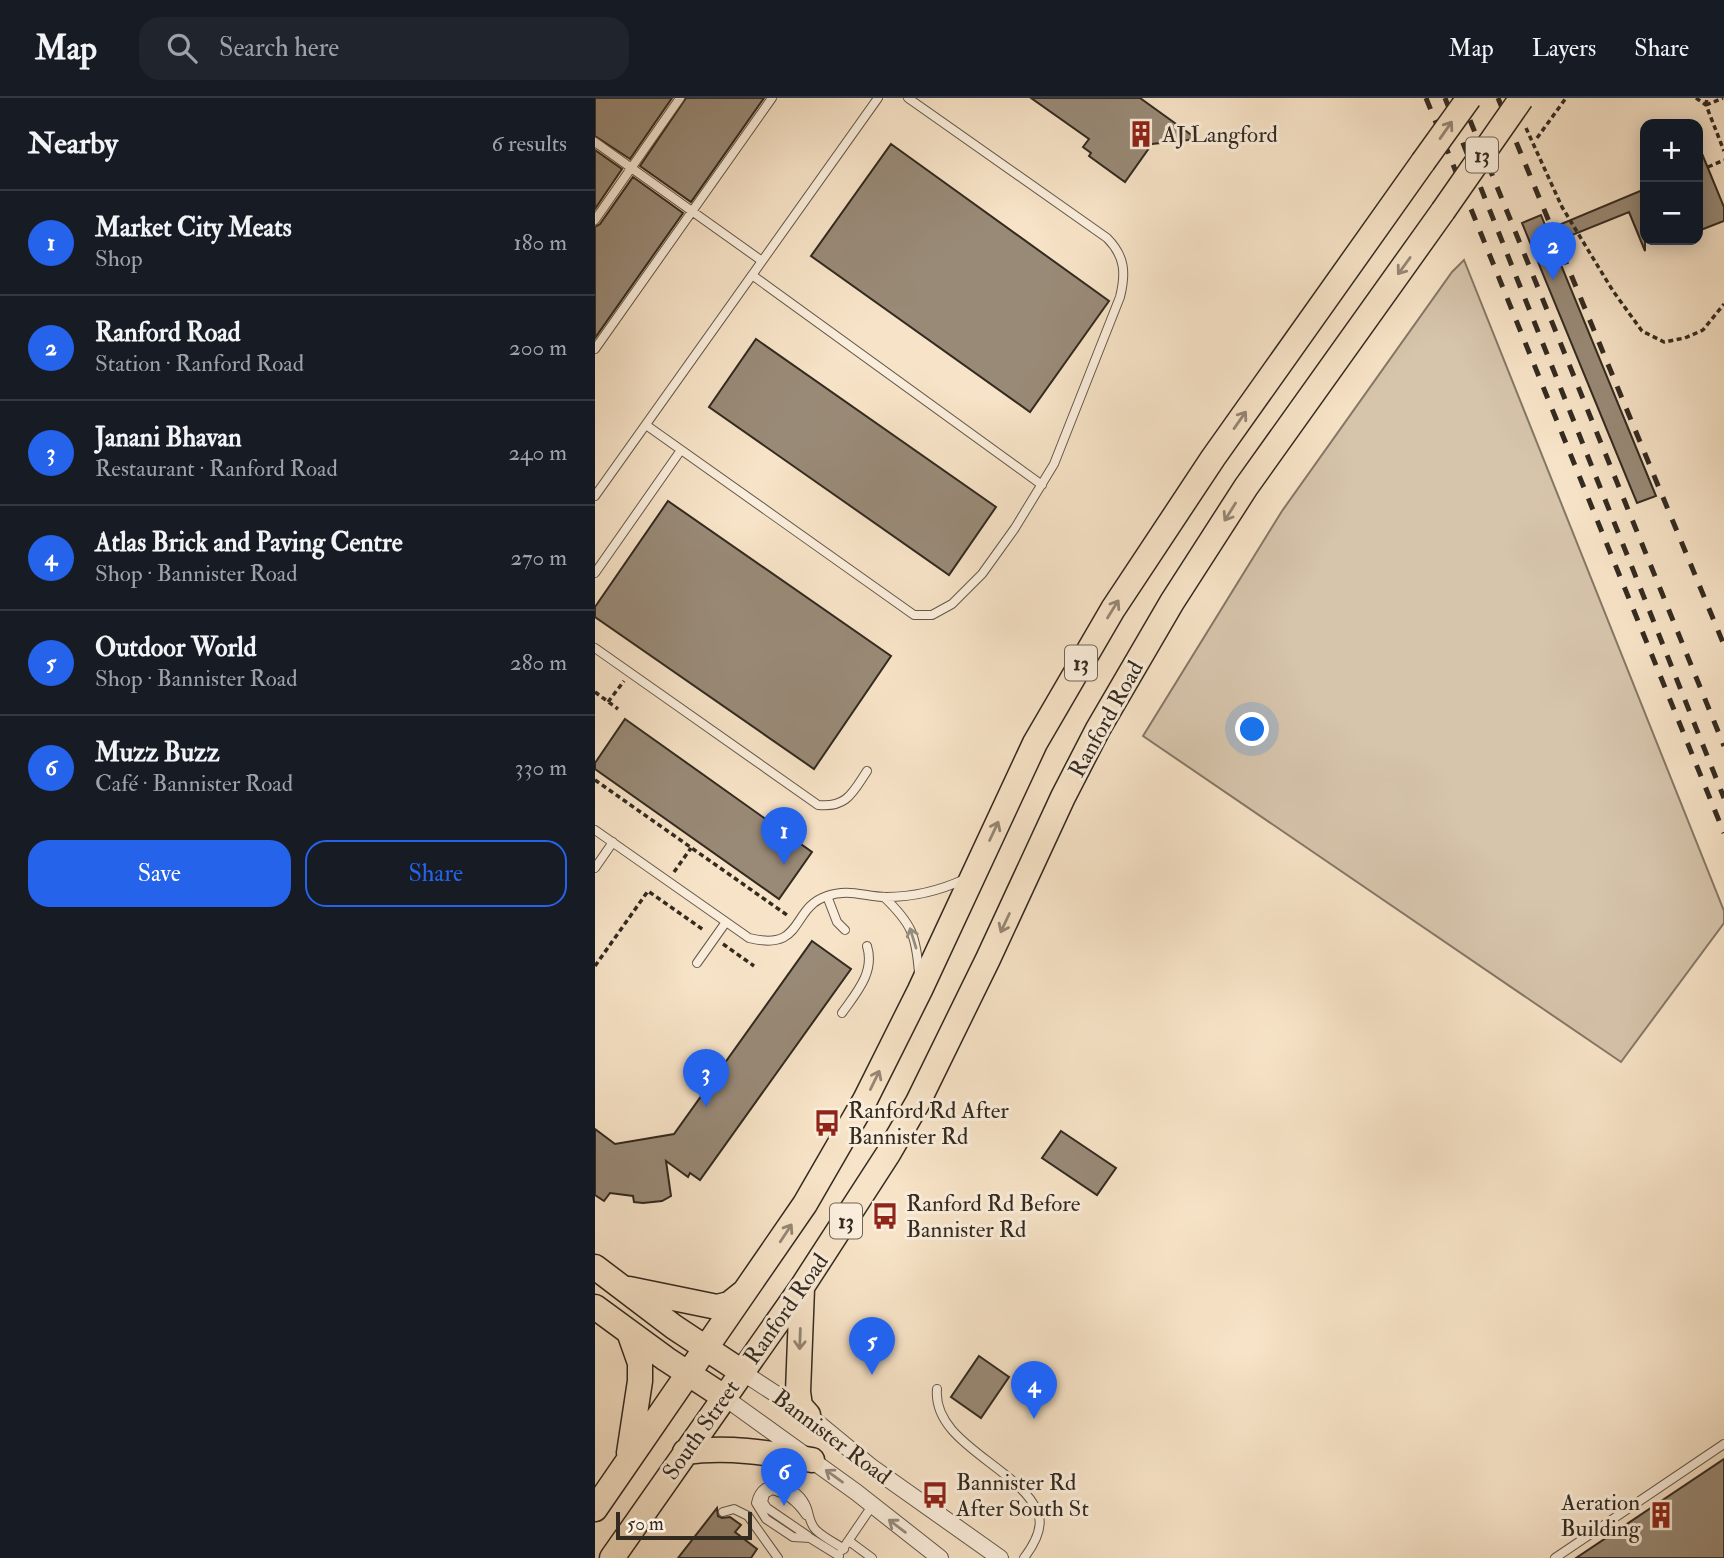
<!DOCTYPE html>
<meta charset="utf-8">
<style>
body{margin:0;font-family:"IM FELL Double Pica",serif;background:#20242c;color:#f1f3f6}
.controls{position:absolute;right:21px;top:21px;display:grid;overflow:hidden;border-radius:14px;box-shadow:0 4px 18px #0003}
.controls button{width:63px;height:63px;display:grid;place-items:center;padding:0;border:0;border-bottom:2px solid #363941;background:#171b24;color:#f1f3f6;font:35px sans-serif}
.scale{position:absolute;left:21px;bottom:18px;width:136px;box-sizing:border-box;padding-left:7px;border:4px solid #332a20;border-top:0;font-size:19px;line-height:24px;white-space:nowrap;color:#332a20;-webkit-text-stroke:5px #faeddb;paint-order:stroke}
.you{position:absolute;left:658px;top:632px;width:24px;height:24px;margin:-18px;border:5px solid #fff;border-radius:50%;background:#1a73e8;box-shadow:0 0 0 10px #1a73e833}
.badge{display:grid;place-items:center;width:46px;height:46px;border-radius:50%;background:#2563eb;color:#fff;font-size:23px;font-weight:700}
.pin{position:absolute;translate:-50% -58px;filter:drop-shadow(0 2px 4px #0008)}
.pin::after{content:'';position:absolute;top:37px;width:24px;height:21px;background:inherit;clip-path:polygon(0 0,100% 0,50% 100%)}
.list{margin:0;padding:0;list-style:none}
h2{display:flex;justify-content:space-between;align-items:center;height:91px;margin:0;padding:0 28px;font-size:30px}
h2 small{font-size:23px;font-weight:400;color:#9ea1a6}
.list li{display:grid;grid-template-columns:46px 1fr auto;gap:21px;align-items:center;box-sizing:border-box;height:105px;padding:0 28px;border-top:2px solid #363941}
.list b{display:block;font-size:26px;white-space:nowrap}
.list p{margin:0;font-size:23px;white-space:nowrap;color:#9ea1a6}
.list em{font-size:23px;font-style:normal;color:#9ea1a6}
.actions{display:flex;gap:14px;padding:21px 28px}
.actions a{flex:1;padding:16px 0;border:2px solid #2563eb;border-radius:21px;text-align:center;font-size:24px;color:#2563eb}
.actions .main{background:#2563eb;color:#fff}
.icon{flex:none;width:38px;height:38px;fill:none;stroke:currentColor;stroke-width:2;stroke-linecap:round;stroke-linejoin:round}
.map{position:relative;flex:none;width:1129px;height:1460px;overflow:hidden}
header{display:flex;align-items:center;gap:42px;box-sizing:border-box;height:98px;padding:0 35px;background:#171b24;border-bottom:2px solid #363941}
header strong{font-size:33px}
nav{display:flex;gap:38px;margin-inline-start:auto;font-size:24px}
.search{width:490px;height:63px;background:#20242c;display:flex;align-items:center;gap:18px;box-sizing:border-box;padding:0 24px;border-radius:21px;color:#9ea1a6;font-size:26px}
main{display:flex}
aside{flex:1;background:#171b24}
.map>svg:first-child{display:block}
.green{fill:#d6c4ab;stroke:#847766;stroke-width:2}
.building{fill:#998a77;stroke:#332a20;stroke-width:2}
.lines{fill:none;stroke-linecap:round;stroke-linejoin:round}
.lane-casing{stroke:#64584a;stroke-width:10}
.street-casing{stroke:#64584a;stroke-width:18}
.primary-casing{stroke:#332a20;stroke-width:27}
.path{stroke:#332a20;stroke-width:3.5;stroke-dasharray:5 3.5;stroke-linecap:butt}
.lane{stroke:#faeddb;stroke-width:8}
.street{stroke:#faeddb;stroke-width:16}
.primary{stroke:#f7e3c7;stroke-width:24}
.rail{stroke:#332a20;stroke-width:5;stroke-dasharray:12 12;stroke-linecap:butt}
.primary-bridge-casing{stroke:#332a20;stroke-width:27;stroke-linecap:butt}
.primary-bridge{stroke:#f7e3c7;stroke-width:24}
.oneway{stroke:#958674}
.oneway2{stroke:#968c7e}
.labels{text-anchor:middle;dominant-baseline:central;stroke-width:6;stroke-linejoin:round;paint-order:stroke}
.shield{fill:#faeddb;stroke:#6f6458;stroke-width:2}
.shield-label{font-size:21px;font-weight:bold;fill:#332a20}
.poi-label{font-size:23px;fill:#332a20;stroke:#faeddb;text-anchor:start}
.street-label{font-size:23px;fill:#332a20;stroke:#faeddb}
</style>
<header>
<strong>Map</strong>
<div class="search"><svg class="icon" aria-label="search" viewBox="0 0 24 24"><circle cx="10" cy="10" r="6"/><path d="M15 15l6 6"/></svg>Search here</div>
<nav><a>Map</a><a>Layers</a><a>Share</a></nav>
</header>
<main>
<aside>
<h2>Nearby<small>6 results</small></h2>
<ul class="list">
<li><span class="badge">1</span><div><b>Market City Meats</b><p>Shop</p></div><em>180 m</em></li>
<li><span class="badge">2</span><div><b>Ranford Road</b><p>Station · Ranford Road</p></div><em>200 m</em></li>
<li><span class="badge">3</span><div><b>Janani Bhavan</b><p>Restaurant · Ranford Road</p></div><em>240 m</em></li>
<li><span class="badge">4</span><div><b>Atlas Brick and Paving Centre</b><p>Shop · Bannister Road</p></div><em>270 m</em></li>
<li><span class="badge">5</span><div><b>Outdoor World</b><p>Shop · Bannister Road</p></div><em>280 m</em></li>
<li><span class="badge">6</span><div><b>Muzz Buzz</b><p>Café · Bannister Road</p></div><em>330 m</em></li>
</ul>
<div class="actions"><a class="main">Save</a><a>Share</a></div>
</aside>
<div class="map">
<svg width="1129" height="1460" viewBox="0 0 1129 1460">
<rect width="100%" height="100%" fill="#f7e3c7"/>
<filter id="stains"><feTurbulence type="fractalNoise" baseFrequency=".00286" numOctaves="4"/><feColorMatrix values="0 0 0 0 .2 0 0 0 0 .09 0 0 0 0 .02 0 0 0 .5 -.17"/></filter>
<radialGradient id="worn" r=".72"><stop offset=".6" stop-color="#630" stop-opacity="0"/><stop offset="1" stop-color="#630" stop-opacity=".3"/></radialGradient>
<!-- green -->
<path class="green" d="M869,162L1129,813V825L1026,964L548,638L687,413L857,174Z"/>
<!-- building -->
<path class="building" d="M0,0H77L35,61L0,38Z
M91,0H169L96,104L45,68Z
M436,0H545L602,41L557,46L530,84L494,58L496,55L488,49L494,41Z
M296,46L514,203L435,314L216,158Z
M1103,46L1129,109V123L1103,133Z
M0,52L27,71L0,111Z
M38,79L88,115L0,240V129L5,126Z
M1050,91V153L1034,114L957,145L1061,398L1042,405L927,125L946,117L952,132Z
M161,241L401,409L354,477L114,309Z
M73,403L296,558L219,671L0,519V509Z
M30,621L217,754L184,801L0,671V665Z
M217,843L256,871L105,1082L95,1075L93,1079L71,1063L76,1098L67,1103L48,1105L39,1104L38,1098L15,1095L9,1103L0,1097V1031L20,1046L79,1036Z
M466,1033L521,1070L502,1097L447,1060Z
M384,1258L414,1279L386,1320L356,1299Z
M1129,1361V1460H981Z
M122,1410L123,1418L127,1420L135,1419L146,1427L140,1434L162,1451L156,1460H83Z"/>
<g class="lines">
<defs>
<path id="lane" d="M0,44L167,163
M0,122L85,0
M157,177L447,387
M0,251L177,0
M51,327L319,517H337L357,506L387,476L420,430L459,366L525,199C531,175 530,158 512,140L313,0
M0,398L283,0
M0,475L86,352
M0,550L223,707C252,710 258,694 272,673
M0,732L154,840C210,854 195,810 232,798C254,790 270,799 291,799C319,799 344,793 370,781
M0,770L18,744
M232,798L242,824L250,832
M289,799C317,826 321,837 324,875
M102,865L131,824
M247,915C262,894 280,874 272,848
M342,1291C337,1346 425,1369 443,1415C449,1430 438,1448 429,1460
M128,1414L139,1411L153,1418L183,1460
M211,1417C203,1405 191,1395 177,1392L170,1396L168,1404L172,1410L213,1438
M254,1443L277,1460
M247,1452L277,1408
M244,1458L215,1440L198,1439L171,1421L161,1405C167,1376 200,1386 210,1406C215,1415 213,1424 221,1432C228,1439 240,1445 249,1451
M960,1460L1129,1346"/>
<path id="street" d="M147,1274L213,1317L275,1368L405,1460
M129,1299L261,1394L345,1460"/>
<path id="primary" d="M0,1169L79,1229L147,1274
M207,1190L203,1294L205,1308L213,1317
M34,1191L122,1209L134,1206L149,1194
M0,1209L71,1261L129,1299
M90,1354C134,1348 174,1355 217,1362
M34,1355L45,1283V1265L34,1234
M0,1411L210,1106L270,1002L325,892L440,645L518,511L618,360L828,64
M17,1460L207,1189L293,1056L323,1004L393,861L468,699L503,631L577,504L651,389L848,113"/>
</defs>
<!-- lane casing -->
<use href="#lane" class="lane-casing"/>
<!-- street casing -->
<use href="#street" class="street-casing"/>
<!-- primary casing -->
<use href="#primary" class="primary-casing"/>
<!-- path -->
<path class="path" d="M1101,0L1111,7L1129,53
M1111,7L1128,0
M1111,7L1112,0
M931,30L967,109L1018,193L1047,233L1069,244L1090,240L1108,232L1129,206
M942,40L971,0
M1113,69L1129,62
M0,594L23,611
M13,604L29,583
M0,682L192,817
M79,774L96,750
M128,846L159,868
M0,868L53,793L110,833"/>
<!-- lane -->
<use href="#lane" class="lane"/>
<!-- street -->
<use href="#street" class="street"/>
<!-- primary -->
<use href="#primary" class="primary"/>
<!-- rail -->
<path class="rail" d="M831,0L1129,735
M850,0L1129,700
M866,0L1129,648
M903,0L1129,547"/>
<defs>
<path id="primary-bridge" d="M828,64L874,0
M848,113L926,1"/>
</defs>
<!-- primary-bridge casing -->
<use href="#primary-bridge" class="primary-bridge-casing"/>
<!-- primary-bridge -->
<use href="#primary-bridge" class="primary-bridge"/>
</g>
<!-- one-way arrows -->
<defs><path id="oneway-shaft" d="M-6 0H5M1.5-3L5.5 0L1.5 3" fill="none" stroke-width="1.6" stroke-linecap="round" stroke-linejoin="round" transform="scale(1.75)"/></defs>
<g class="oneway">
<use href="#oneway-shaft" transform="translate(851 32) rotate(-55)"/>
<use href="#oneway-shaft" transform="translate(809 168) rotate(126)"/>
<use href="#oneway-shaft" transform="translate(645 322) rotate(-55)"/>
<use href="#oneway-shaft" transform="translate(635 414) rotate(122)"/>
<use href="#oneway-shaft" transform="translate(518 511) rotate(-58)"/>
<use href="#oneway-shaft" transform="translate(399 733) rotate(-65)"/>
<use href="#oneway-shaft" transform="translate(410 825) rotate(115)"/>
<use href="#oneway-shaft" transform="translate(280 982) rotate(-64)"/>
<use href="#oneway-shaft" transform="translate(191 1135) rotate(-57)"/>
<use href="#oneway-shaft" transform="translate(205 1241) rotate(92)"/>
</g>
<g class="oneway2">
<use href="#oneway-shaft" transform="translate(318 840) rotate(-107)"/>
<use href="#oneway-shaft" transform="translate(239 1378) rotate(-144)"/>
<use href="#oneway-shaft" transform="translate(302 1428) rotate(-143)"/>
</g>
<!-- icons -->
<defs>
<symbol id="building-bare" viewBox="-9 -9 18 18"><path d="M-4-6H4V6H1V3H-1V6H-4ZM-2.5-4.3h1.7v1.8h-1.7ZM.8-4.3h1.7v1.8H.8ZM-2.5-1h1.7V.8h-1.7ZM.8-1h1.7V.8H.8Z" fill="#8f2418" stroke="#faeddb" stroke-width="2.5" paint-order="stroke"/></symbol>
<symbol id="bus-bare" viewBox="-9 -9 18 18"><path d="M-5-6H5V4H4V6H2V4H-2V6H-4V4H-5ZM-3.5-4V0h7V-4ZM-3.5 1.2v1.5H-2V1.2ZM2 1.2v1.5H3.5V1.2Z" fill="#8f2418" stroke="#faeddb" stroke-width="2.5" paint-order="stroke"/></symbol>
</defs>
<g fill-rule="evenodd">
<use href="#building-bare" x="527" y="17" width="38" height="38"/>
<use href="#bus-bare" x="213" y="1006" width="38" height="38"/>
<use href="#bus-bare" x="271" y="1099" width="38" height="38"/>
<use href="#bus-bare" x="321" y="1378" width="38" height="38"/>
<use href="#building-bare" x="1047" y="1398" width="38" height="38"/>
</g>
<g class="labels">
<!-- shield labels -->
<g class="shield">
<rect x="871" y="39.5" width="32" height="35" rx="5"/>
<rect x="470" y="547.5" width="32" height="35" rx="5"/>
<rect x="235" y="1105.5" width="32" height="35" rx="5"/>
</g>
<g class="shield-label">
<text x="887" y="57">13</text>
<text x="486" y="565">13</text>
<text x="251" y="1123">13</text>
</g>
<!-- poi labels -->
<g class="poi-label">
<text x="567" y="36">AJ Langford</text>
<text x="253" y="1012">Ranford Rd After<tspan x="253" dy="26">Bannister Rd</tspan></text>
<text x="311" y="1105">Ranford Rd Before<tspan x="311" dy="26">Bannister Rd</tspan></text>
<text x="361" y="1384">Bannister Rd<tspan x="361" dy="26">After South St</tspan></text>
<text x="1045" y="1404" text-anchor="end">Aeration<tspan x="1045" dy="26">Building</tspan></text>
</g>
<!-- street labels -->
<g class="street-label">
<text transform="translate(511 621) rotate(-61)">Ranford Road</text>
<text transform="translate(191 1211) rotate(-55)">Ranford Road</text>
<text transform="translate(106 1332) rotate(-55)">South Street</text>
<text transform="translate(237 1339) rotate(37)">Bannister Road</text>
</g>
</g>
<rect width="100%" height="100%" filter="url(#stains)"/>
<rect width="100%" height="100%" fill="url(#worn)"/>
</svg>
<div class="controls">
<button>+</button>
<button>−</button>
</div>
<div class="scale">50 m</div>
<div class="you"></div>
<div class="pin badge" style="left:189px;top:767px">1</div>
<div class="pin badge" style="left:958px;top:182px">2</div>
<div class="pin badge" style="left:111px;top:1009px">3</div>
<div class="pin badge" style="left:439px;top:1321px">4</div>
<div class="pin badge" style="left:277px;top:1277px">5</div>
<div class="pin badge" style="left:189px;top:1408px">6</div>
</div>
</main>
